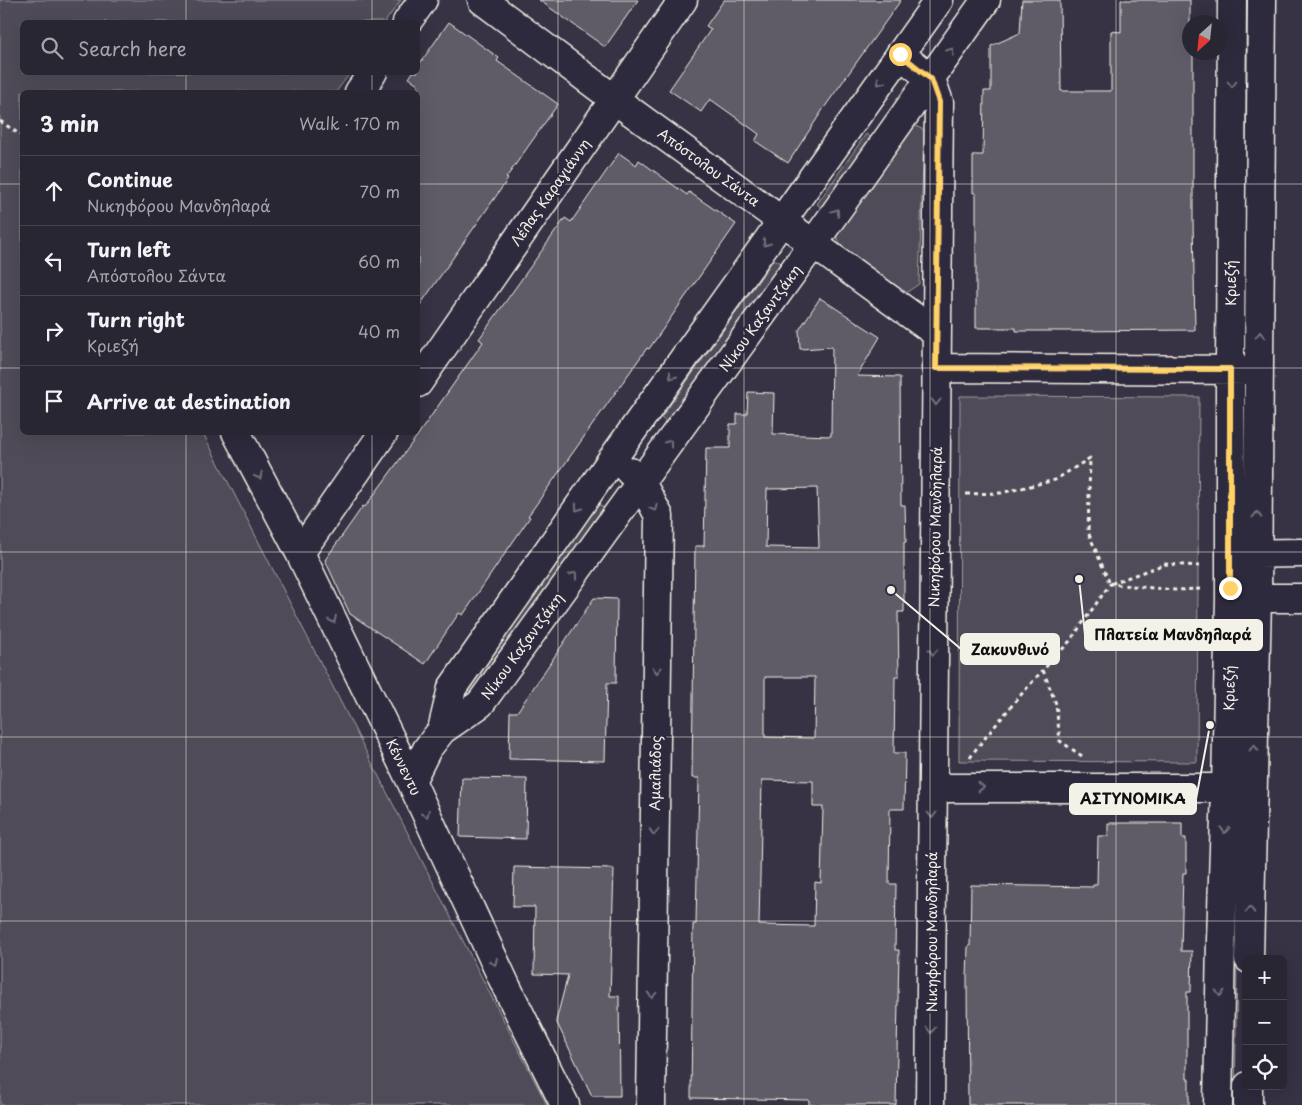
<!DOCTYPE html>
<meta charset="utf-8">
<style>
body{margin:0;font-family:"Playpen Sans",sans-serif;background:#312e3b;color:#f1f3f6}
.controls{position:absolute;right:15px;bottom:15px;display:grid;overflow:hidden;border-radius:8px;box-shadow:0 5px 20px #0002}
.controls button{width:45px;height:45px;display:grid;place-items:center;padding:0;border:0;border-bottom:1px solid #45434e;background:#292633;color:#f1f3f6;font:25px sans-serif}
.compass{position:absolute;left:1182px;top:15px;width:45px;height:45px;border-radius:50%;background:#292633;box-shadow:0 5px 20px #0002;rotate:207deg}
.stop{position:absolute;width:15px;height:15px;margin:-11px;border:4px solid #ffd166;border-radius:50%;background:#fff}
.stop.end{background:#ffd166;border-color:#fff;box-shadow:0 1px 5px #0008}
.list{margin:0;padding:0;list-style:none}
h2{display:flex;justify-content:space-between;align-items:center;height:65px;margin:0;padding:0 20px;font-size:21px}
h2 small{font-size:16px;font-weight:400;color:#a5a5ac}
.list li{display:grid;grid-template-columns:32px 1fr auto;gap:15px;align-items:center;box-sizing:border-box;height:70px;padding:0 20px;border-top:1px solid #45434e}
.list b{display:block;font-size:19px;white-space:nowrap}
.list p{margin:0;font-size:16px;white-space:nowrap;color:#a5a5ac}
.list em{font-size:16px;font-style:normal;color:#a5a5ac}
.icon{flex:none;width:28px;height:28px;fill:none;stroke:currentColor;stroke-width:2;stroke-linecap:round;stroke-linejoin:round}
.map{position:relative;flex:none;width:1302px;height:1105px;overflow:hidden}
.search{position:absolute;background:#292633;box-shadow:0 5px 20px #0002;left:20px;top:20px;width:400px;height:55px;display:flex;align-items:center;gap:12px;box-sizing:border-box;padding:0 18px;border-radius:8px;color:#a5a5ac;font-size:19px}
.panel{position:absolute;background:#292633;box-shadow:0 5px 20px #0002;left:20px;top:90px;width:400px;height:345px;border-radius:8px}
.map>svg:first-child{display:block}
.green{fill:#504b59;stroke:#a29ea0}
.building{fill:#5f5c67;stroke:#f4f1e8;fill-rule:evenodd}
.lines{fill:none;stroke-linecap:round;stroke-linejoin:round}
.street-casing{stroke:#f4f1e8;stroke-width:31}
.path{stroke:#f4f1e8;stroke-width:3;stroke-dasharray:4 4;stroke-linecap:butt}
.street{stroke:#2f2a3d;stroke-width:28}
.oneway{stroke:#747079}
.route{stroke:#ffd166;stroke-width:6}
.grid{fill:none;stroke:#f4f1e8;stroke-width:1;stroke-opacity:0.55}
.labels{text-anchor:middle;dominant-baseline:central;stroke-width:5;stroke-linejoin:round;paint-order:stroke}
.street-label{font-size:14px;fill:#f4f1e8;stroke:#2f2a3d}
.leader{fill:none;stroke:#f4f1e8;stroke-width:2}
.callout-dot{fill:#f4f1e8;stroke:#2f2a3d;stroke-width:2}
.callout{fill:#f4f1e8;stroke:#f4f1e8;stroke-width:2}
.callout-label{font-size:15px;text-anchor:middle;font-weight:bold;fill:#111}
</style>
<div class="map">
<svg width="1302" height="1105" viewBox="0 0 1302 1105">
<rect width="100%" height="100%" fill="#373244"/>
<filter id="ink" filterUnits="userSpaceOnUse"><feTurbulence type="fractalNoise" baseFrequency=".02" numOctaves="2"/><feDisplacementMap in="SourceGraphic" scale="10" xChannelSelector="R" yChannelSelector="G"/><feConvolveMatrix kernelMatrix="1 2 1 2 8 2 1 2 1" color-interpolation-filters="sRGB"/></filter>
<g filter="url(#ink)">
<!-- green -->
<path class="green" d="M0,0H401L385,22H22V72L350,73L336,92H22V432L203,433L547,1105H0Z
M1244,0H1248V133L1244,323L1238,322Z
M909,123L924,130L919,284L904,294L840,244L835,234Z
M866,134L872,138L822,208L817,204Z
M774,259L781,263L668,423L661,418Z
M960,396L1199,397L1197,762L959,761Z
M598,504L604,508L465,702L459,698Z
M1234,819H1239L1235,1105H1231Z"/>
<!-- building -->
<path class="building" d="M539,0H638L605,47Z
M724,0H901L824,108L788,163L755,141L759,134L710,99L701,112L669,90L711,29L706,26Z
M1022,0H1060L1061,91H1111V31L1121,32V0H1190V52H1193V219L1195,330L1065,331H1016V328H976V193H973V155H983L984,91H991V46L1020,33Z
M449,22L499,58L497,61L558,104L506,178L508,179L418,308V84L409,78L413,72H418V66Z
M619,153L636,165L639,160L687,195L689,192L736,224L649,349L647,348L528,516L530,517L463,615L459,613L425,664L350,614L325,560L363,506L365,507L417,436L483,342L479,339L565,218L571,222Z
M820,298L880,337L857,376L900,377L901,505H905L906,542H904V612H898L899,677H895L894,753H905L904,809H890L889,884H896L895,950H899L896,1105H809V1100L691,1098L693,924H696L699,778H692L695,546H704L706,448H730V424H737V414H747L748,392L774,393L773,434L831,436L832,347L800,349L799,330ZM817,488L819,548L766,547L767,489ZM765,677H815L814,738L765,737ZM762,780L813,781V807H823L821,883L815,882L814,926L759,925Z
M594,598L617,599L616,683H607L605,761L509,759L510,712H517Z
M462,778L527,779L526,839L460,837Z
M1108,823H1182V838H1186V873H1183L1181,951H1192L1191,992H1187V1079H1189V1105H968L967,978L968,946H970L971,885L1093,887V885H1097L1098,836H1108Z
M514,867L614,869L610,996H619L620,1096H592L556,1021L568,975L534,974L535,907H513Z"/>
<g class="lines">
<defs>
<path id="street" d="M482,0L614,99L936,333
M407,22L423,0
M900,54L931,79L939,102L930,1105
M359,92L373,72
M936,368L1248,370
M418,383L683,0
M236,432L300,553L411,781L507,988L565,1105
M630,472L641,482L659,516L651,1105
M300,553L384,432
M1239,554L1302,553
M1239,598H1302
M442,730L452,688L613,458L939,0
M411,781L427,749L442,730L480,704L813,244L986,0
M933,788H1226
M1249,959L1257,598L1262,0
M1218,1105L1221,940L1226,788L1230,597V369L1232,0
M1248,1105V1086"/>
</defs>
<!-- street casing -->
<use href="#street" class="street-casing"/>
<!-- path -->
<path class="path" d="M0,121L22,136
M966,494L1001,493L1055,480L1090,458L1088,532L1110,584L1165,564L1200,566
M1082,756L1060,741L1056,704L1043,670L1070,641L1110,584L1175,590L1200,589
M970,758L976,749L1018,698L1043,670"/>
<!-- street -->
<use href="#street" class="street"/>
</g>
<!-- one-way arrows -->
<defs><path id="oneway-chevron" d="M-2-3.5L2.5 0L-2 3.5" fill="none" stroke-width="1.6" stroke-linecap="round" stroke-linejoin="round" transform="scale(1.25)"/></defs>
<g class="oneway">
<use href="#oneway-chevron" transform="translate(951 51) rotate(-55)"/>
<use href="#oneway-chevron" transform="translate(880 82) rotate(125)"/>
<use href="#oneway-chevron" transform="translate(1232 84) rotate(90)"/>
<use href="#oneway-chevron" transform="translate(836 212) rotate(-54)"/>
<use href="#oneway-chevron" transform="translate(766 243) rotate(125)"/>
<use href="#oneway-chevron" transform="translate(1260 335) rotate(-90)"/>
<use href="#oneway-chevron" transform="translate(672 376) rotate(125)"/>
<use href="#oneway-chevron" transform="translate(936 402) rotate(91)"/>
<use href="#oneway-chevron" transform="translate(669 443) rotate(-54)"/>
<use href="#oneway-chevron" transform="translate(259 476) rotate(62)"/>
<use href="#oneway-chevron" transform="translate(578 508) rotate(125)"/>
<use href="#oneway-chevron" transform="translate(654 508) rotate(62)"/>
<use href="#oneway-chevron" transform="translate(1257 515) rotate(-89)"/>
<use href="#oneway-chevron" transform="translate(574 575) rotate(-54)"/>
<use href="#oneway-chevron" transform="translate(333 620) rotate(64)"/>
<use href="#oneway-chevron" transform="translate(933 652) rotate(91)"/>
<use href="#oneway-chevron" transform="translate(657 670) rotate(91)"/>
<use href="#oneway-chevron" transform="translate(1254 748) rotate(-89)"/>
<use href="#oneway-chevron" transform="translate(981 787)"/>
<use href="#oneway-chevron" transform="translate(426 814) rotate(65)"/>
<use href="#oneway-chevron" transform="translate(932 815) rotate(90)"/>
<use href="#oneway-chevron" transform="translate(1225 830) rotate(92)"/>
<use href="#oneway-chevron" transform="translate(654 832) rotate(91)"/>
<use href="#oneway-chevron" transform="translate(1250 910) rotate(-89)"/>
<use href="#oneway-chevron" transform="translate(494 962) rotate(65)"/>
<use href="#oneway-chevron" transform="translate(1220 993) rotate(91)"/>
<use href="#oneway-chevron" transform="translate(652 995) rotate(91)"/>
<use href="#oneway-chevron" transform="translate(931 1030) rotate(90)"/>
</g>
</g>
<g class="lines" filter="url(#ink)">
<!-- route -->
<path class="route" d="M900,54L931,79L939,102L936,368L1230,369V588"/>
</g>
<!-- grid -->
<path class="grid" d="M186,0V22M372,0V22M558,0V1105M744,0V1105M930,0V1105M1116,0V1105M186,72V92M372,72V92M0,184H22M418,184H1302M0,368H22M418,368H1302M186,432V1105M372,432V1105M0,552H1302M0,737H1302M0,921H1302"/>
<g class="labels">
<!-- street labels -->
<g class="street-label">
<text transform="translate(709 167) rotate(36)">Απόστολου Σάντα</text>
<text transform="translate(550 192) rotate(-55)">Λέλας Καραγιάννη</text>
<text transform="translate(1230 283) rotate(-90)">Κριεζή</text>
<text transform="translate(760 318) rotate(-54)">Νίκου Καζαντζάκη</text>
<text transform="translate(935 527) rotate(-89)">Νικηφόρου Μανδηλαρά</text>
<text transform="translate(522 646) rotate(-54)">Νίκου Καζαντζάκη</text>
<text transform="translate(1229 688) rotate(-89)">Κριεζή</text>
<text transform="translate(404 767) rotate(64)">Κέννεντυ</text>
<text transform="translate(655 773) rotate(-89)">Αμαλιάδος</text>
<text transform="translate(931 932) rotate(-90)">Νικηφόρου Μανδηλαρά</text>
</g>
</g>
<!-- callouts -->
<path class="leader" d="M1079 579L1085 635M891 590L961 649M1210 725L1196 799"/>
<g class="callout-dot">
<circle cx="1079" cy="579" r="5"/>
<circle cx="891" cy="590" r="5"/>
<circle cx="1210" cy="725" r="5"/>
</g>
<g class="callout">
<rect x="1085" y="620" width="177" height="30" rx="5"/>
<rect x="961" y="634" width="98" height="30" rx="5"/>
<rect x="1070" y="784" width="126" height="30" rx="5"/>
</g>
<g class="callout-label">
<text x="1173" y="640">Πλατεία Μανδηλαρά</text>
<text x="1010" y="655">Ζακυνθινό</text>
<text x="1133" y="804">ΑΣΤΥΝΟΜΙΚΑ</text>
</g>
</svg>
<div class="controls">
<button>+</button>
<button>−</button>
<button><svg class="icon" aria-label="locate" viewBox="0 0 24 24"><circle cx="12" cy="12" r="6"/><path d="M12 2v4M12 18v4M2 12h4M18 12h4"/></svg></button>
</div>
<svg class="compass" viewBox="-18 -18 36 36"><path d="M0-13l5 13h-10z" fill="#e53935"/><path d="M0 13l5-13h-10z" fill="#a5a5ac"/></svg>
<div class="stop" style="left:900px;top:54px"></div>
<div class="stop end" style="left:1230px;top:588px"></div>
<div class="search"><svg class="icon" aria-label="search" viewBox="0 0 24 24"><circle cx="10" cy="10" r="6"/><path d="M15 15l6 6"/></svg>Search here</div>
<section class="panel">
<h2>3 min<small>Walk · 170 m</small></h2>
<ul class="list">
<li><svg class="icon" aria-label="ahead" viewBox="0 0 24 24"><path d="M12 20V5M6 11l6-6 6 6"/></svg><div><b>Continue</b><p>Νικηφόρου Μανδηλαρά</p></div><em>70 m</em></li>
<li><svg class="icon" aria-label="left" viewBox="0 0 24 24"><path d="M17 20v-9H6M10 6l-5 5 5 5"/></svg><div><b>Turn left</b><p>Απόστολου Σάντα</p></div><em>60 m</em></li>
<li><svg class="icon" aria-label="right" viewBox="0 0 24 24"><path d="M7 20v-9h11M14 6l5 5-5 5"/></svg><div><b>Turn right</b><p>Κριεζή</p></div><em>40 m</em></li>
<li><svg class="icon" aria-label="arrive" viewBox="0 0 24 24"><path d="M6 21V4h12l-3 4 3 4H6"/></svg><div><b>Arrive at destination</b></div></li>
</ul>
</section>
</div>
